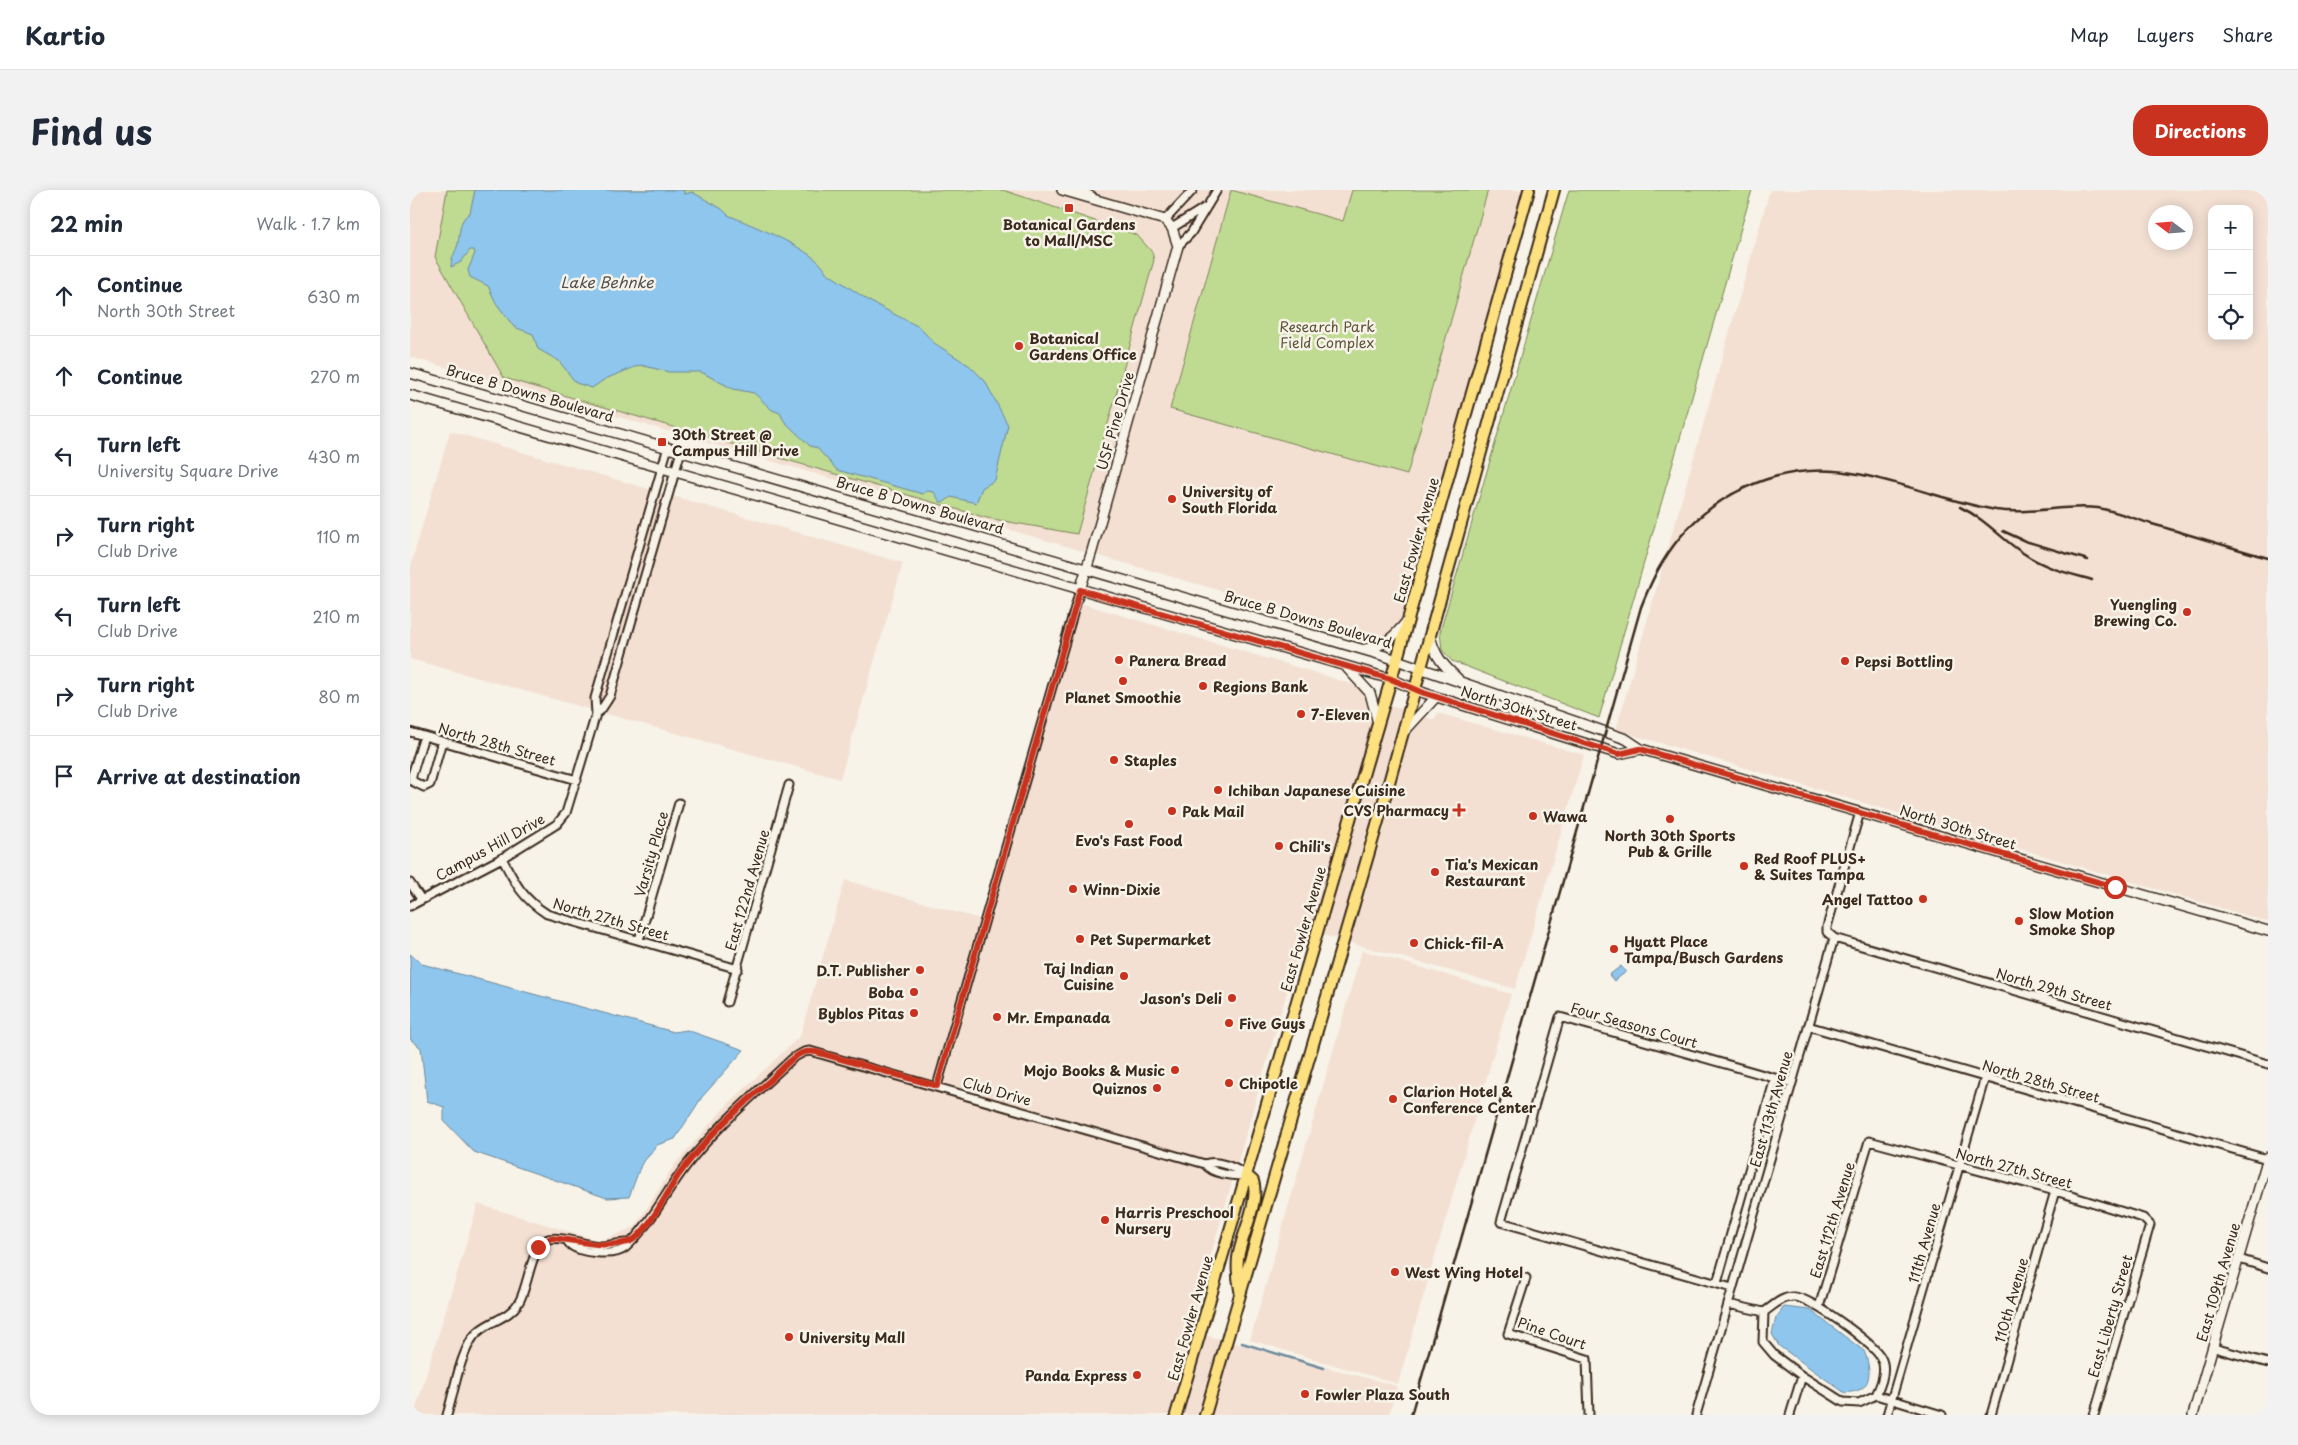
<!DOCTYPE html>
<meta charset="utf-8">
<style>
body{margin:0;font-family:"Playpen Sans",sans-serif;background:#f2f2f3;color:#1f2937}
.controls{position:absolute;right:15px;top:15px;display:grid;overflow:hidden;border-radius:10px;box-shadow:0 2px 12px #0003}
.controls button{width:45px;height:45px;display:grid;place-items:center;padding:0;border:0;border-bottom:1px solid #e0e1e3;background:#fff;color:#1f2937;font:25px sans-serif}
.compass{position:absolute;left:1738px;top:15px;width:45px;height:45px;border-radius:50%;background:#fff;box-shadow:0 2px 12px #0003;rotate:286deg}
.stop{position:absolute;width:15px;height:15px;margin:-11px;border:4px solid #c8321e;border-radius:50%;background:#fff}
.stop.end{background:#c8321e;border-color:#fff;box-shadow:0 1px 5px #0008}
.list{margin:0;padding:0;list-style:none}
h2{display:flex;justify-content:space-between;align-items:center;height:65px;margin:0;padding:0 20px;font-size:21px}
h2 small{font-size:16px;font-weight:400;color:#747a83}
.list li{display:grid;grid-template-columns:32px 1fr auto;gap:15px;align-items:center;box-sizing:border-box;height:80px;padding:0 20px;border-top:1px solid #e0e1e3}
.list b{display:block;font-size:19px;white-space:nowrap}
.list p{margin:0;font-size:16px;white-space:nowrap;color:#747a83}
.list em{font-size:16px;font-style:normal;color:#747a83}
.icon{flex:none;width:28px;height:28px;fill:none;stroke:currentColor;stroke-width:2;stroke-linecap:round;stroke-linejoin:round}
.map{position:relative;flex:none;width:1858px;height:1225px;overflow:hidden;border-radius:20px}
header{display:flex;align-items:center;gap:30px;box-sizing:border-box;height:70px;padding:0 25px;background:#fff;border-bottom:1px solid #e0e1e3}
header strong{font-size:24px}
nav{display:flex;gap:28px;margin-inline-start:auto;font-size:18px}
.intro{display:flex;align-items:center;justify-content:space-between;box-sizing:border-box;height:120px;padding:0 30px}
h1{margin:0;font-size:35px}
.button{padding:12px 22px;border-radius:20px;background:#c8321e;color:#fff;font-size:18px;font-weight:700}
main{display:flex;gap:30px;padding:0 30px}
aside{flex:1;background:#fff;border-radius:20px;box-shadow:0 2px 12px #0003}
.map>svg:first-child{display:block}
.built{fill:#f3e0d3;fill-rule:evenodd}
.green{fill:#bfda91;stroke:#7d8258}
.water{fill:#8ec6ed;stroke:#6d889a}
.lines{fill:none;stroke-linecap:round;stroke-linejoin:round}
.stream{stroke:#6d889a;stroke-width:2.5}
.street-casing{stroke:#3b2a1e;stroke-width:11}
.secondary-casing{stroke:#3b2a1e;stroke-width:12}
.primary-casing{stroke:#3b2a1e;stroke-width:14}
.street{stroke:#f7f3e8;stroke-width:7}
.secondary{stroke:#f7f3e8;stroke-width:9}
.primary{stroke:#fde080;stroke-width:10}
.rail{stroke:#3b2a1e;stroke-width:2.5}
.route{stroke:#c8321e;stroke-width:6}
.poi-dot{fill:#c8321e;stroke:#f7f3e8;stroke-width:2}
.labels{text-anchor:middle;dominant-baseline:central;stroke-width:5;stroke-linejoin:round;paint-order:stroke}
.poi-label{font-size:14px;font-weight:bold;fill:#3b2a1e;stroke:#f7f3e8;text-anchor:start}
.park-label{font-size:14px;fill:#5c563b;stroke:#f7f3e8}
.street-label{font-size:14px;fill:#3b2a1e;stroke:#f7f3e8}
.water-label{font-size:15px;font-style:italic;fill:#505152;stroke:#f7f3e8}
</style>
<header>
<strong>Kartio</strong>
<nav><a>Map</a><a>Layers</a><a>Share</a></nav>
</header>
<div class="intro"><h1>Find us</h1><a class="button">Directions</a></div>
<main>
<aside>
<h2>22 min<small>Walk · 1.7 km</small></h2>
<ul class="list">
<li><svg class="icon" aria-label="ahead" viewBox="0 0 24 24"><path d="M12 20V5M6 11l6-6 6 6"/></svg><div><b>Continue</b><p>North 30th Street</p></div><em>630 m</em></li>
<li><svg class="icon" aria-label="ahead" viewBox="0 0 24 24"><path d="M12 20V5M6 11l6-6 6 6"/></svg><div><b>Continue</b></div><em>270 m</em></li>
<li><svg class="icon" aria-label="left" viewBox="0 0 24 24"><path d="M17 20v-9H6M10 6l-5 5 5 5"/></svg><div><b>Turn left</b><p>University Square Drive</p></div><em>430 m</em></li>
<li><svg class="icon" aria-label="right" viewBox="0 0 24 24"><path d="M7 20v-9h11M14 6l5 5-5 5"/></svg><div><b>Turn right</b><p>Club Drive</p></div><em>110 m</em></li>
<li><svg class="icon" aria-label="left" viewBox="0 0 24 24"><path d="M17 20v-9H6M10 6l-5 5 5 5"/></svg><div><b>Turn left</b><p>Club Drive</p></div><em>210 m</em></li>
<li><svg class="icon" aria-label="right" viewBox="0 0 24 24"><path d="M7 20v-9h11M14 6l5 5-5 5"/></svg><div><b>Turn right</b><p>Club Drive</p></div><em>80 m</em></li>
<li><svg class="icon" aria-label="arrive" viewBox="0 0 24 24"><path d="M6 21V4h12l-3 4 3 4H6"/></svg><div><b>Arrive at destination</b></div></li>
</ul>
</aside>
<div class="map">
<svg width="1858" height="1225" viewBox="0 0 1858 1225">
<rect width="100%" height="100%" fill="#f7f3e8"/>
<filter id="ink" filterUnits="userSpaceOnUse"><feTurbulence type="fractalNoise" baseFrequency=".02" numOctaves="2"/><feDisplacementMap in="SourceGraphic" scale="10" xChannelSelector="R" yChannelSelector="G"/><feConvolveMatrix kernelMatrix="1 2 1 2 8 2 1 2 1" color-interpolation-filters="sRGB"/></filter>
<g filter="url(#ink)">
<!-- built -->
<path class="built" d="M0,0H1119L988,452L0,167Z
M1360,0H1858V732L1206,540ZM1802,19H1839V146H1802ZM1776,22V52H1746V22Z
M40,241L493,373L430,589L0,469V378Z
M670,413L913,485L947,496L954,506L1024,530L1028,523L1174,565L1105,799L895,740L779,1141L987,1196L979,1225H4L68,1014L190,1051L225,1037L264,975L314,918L390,846L435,690L580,732Z
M952,760L1101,804L988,1194L840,1150Z"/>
<!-- green -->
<path class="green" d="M37,0H593L727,45L742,62L744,70L667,344L577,328L94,188L25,67Z
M821,0L933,31L942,0H1078L997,285L760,219Z
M1159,0H1342L1189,528L1042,471L1032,460L1030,442Z"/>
<!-- water -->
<path class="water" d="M65,0H273L275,4L282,2L312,19L318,25C341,35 407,60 416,82L461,112L509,137L524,153L560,176L575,191L598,235L585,290L572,298L566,313L541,307L534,312H530L524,302L517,301L513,304L427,280L407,258L400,256L374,231L370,223L362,220L344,203L323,199L291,182H259L230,175L195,189L182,198L166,193L149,171L128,159L123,144L104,137L86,113L78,96L60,87L58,80L65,63L64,60H60L51,72L41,77C41,68 44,65 47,57C51,45 47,31 60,23Z
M0,764L12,774L264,842L277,840L334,860L292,907L265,949L247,955L231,975L219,1007L197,1008L64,962L34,931V917L17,911L11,858L0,849Z
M1211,776L1216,782L1204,791L1199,785Z
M1374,1117L1400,1120L1454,1161C1459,1172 1463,1192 1451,1199C1447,1202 1439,1202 1435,1203L1369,1156L1362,1144L1366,1128Z"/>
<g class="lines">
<!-- stream -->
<path class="stream" d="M832,1153L914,1178"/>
<defs>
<path id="street" d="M670,0L682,6
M755,30L783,0
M762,38L794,18
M768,56L781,43L807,0
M186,524L191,520L200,506L271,261
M0,542L167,590
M14,546L2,585V591L14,597L20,594L32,551
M1450,622L1417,737V742L1424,748L1858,874
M92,668C105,693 112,708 137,724L328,779
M0,693L11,709
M0,716L92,668L147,634L156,623L186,524L185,508L258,257
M229,750L269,613
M317,812L379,595
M1398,836L1857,969
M527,896L670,400
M795,974C807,969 826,978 836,985
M158,1052C165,1063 204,1067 215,1058C240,1036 255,1003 276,976C307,936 346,903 383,868L394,862L400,861L795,974C802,984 824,987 836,985
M1829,1069L1858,1078
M1116,1088L1098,1144L1177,1169L1179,1225
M1307,1093L1365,888
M1322,1098L1091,1032L1150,827L1382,893
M1318,1114L1354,1122C1363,1116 1373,1106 1384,1107C1400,1107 1465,1154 1471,1168C1477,1179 1471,1195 1466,1205
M1409,1117L1459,951L1645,1001L1733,1028L1740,1035L1684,1225
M1354,1122L1353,1152L1364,1165L1392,1186L1433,1212L1449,1213L1466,1205L1532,1225
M1804,1158L1858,1173
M37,1225C44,1202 48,1174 60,1152C71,1131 97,1132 109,1112C118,1097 121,1058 136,1050C147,1044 178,1056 191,1056C200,1056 209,1052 218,1053
M1286,1225L1424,748
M1380,1225L1392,1186
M1477,1225L1575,887
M1581,1225L1645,1001"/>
<path id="secondary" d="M652,0L755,30L762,38L768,56L682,361L670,400
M0,183L975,466L1216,549L1231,559L1241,562L1858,741
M0,205L981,489L1014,503L1209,564L1231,559
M1020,445C1024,465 1033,475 1048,489
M955,459C974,457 985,446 997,431
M937,478L960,503L968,533
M993,543L1026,507
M1783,1225L1858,967"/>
<path id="primary" d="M830,1100C828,1090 827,1079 828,1068C831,1046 850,1012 843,991L836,985
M766,1225L989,462L1119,0
M795,1225L973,614L1144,0"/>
</defs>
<!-- street casing -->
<use href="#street" class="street-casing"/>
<!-- secondary casing -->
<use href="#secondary" class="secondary-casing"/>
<!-- primary casing -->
<use href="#primary" class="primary-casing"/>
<!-- street -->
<use href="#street" class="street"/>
<!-- secondary -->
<use href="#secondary" class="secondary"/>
<!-- primary -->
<use href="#primary" class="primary"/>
<!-- rail -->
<path class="rail" d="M1550,317C1577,330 1590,348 1613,363C1634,378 1658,383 1682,390
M1593,341L1615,351L1678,370
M1001,1225L1231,417C1237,402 1243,387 1252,373C1292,305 1370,269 1448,284C1495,293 1539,312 1586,320C1620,325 1654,314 1688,318C1706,321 1725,329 1742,334C1781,345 1819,357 1858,368"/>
</g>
</g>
<g class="lines" filter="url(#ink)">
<!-- route -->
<path class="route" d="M128,1057L141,1048C167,1050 192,1059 218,1052C235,1048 258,1001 268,986C293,951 325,921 357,893C367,884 377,872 388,865C394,861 400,861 406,862L527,896L670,400L981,489L1014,503L1209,564L1230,559L1705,697"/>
</g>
<!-- markers -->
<g class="poi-dot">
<rect x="654" y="13" width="10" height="10" rx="2.5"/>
<circle cx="609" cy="156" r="5"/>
<rect x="247" y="247" width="10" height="10" rx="2.5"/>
<circle cx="762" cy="309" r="5"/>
<circle cx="1777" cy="422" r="5"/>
<circle cx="709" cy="470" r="5"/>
<circle cx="1435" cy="471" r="5"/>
<circle cx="713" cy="491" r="5"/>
<circle cx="793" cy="496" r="5"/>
<circle cx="891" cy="524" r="5"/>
<circle cx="704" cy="570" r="5"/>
<circle cx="808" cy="600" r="5"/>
<path d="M1046.5 612.5h5v5h5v5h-5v5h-5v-5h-5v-5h5z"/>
<circle cx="762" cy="621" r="5"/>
<circle cx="1123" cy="626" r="5"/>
<circle cx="1260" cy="629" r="5"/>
<circle cx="719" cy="634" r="5"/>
<circle cx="869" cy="656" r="5"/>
<circle cx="1334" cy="676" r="5"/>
<circle cx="1025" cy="682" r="5"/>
<circle cx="663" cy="699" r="5"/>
<circle cx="1513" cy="709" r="5"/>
<circle cx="1609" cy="731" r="5"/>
<circle cx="670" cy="749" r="5"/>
<circle cx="1004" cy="753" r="5"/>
<circle cx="1204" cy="759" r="5"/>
<circle cx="510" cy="780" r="5"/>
<circle cx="714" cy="786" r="5"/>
<circle cx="504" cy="802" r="5"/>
<circle cx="822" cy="808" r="5"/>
<circle cx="504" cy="823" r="5"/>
<circle cx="587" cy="827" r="5"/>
<circle cx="819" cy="833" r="5"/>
<circle cx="765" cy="880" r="5"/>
<circle cx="819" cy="893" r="5"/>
<circle cx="747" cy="898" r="5"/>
<circle cx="983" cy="909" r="5"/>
<circle cx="695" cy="1030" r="5"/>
<circle cx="985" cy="1082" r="5"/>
<circle cx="379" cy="1147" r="5"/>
<circle cx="727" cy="1185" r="5"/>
<circle cx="895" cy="1204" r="5"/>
</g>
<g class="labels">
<!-- poi labels -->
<g class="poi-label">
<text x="659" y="34" text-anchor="middle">Botanical Gardens<tspan x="659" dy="16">to Mall/MSC</tspan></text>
<text x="619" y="148">Botanical<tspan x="619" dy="16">Gardens Office</tspan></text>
<text x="262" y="244">30th Street @<tspan x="262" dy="16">Campus Hill Drive</tspan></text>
<text x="772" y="301">University of<tspan x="772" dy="16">South Florida</tspan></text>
<text x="1767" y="414" text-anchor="end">Yuengling<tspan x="1767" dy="16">Brewing Co.</tspan></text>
<text x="719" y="470">Panera Bread</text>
<text x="1445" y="471">Pepsi Bottling</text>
<text x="803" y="496">Regions Bank</text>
<text x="713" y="507" text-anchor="middle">Planet Smoothie</text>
<text x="901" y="524">7-Eleven</text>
<text x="714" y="570">Staples</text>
<text x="818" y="600">Ichiban Japanese Cuisine</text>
<text x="1039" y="620" text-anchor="end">CVS Pharmacy</text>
<text x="772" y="621">Pak Mail</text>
<text x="1133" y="626">Wawa</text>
<text x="1260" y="645" text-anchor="middle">North 30th Sports<tspan x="1260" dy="16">Pub &amp; Grille</tspan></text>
<text x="719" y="650" text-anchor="middle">Evo's Fast Food</text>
<text x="879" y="656">Chili's</text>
<text x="1344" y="668">Red Roof PLUS+<tspan x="1344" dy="16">&amp; Suites Tampa</tspan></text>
<text x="1035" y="674">Tia's Mexican<tspan x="1035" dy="16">Restaurant</tspan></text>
<text x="673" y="699">Winn-Dixie</text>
<text x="1503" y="709" text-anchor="end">Angel Tattoo</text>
<text x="1619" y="723">Slow Motion<tspan x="1619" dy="16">Smoke Shop</tspan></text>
<text x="680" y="749">Pet Supermarket</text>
<text x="1214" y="751">Hyatt Place<tspan x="1214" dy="16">Tampa/Busch Gardens</tspan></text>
<text x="1014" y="753">Chick-fil-A</text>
<text x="704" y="778" text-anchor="end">Taj Indian<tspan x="704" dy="16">Cuisine</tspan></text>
<text x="500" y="780" text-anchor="end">D.T. Publisher</text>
<text x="494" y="802" text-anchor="end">Boba</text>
<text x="812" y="808" text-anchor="end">Jason's Deli</text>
<text x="494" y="823" text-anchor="end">Byblos Pitas</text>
<text x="597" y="827">Mr. Empanada</text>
<text x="829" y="833">Five Guys</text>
<text x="755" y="880" text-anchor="end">Mojo Books &amp; Music</text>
<text x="829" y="893">Chipotle</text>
<text x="737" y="898" text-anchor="end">Quiznos</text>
<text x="993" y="901">Clarion Hotel &amp;<tspan x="993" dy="16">Conference Center</tspan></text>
<text x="705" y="1022">Harris Preschool<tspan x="705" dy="16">Nursery</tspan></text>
<text x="995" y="1082">West Wing Hotel</text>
<text x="389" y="1147">University Mall</text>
<text x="717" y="1185" text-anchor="end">Panda Express</text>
<text x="905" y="1204">Fowler Plaza South</text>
</g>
<!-- park labels -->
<g class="park-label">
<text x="917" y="136">Research Park<tspan x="917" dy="16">Field Complex</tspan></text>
</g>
<!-- street labels -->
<g class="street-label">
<text transform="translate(120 203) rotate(16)">Bruce B Downs Boulevard</text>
<text transform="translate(705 231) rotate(-74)">USF Pine Drive</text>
<text transform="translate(510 315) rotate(16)">Bruce B Downs Boulevard</text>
<text transform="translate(1006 350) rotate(-74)">East Fowler Avenue</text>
<text transform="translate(898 429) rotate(16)">Bruce B Downs Boulevard</text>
<text transform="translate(1109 518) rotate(17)">North 30th Street</text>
<text transform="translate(87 554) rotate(16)">North 28th Street</text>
<text transform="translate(1548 637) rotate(17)">North 30th Street</text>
<text transform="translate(80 657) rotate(-29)">Campus Hill Drive</text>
<text transform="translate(241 664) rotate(-74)">Varsity Place</text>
<text transform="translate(337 700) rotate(-74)">East 122nd Avenue</text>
<text transform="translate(201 729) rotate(16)">North 27th Street</text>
<text transform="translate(893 739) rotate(-74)">East Fowler Avenue</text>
<text transform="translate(1644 799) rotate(16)">North 29th Street</text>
<text transform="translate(1224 835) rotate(16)">Four Seasons Court</text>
<text transform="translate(1631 891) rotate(16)">North 28th Street</text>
<text transform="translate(587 901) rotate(16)">Club Drive</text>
<text transform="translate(1361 919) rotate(-74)">East 113th Avenue</text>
<text transform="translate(1604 978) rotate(15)">North 27th Street</text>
<text transform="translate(1422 1030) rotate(-73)">East 112th Avenue</text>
<text transform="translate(1514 1053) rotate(-74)">111th Avenue</text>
<text transform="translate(1808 1092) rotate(-74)">East 109th Avenue</text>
<text transform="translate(1601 1110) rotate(-74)">110th Avenue</text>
<text transform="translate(1700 1126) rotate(-74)">East Liberty Street</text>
<text transform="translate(780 1128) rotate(-74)">East Fowler Avenue</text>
<text transform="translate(1142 1143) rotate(19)">Pine Court</text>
</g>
<!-- water labels -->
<g class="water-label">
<text x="197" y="91">Lake Behnke</text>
</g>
</g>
</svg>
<div class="controls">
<button>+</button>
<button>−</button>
<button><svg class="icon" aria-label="locate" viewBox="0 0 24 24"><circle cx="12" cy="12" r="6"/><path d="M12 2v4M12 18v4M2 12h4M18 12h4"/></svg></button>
</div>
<svg class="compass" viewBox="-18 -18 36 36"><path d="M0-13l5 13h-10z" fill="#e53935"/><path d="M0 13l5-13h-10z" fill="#747a83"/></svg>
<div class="stop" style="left:1705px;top:697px"></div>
<div class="stop end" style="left:128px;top:1057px"></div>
</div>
</main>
